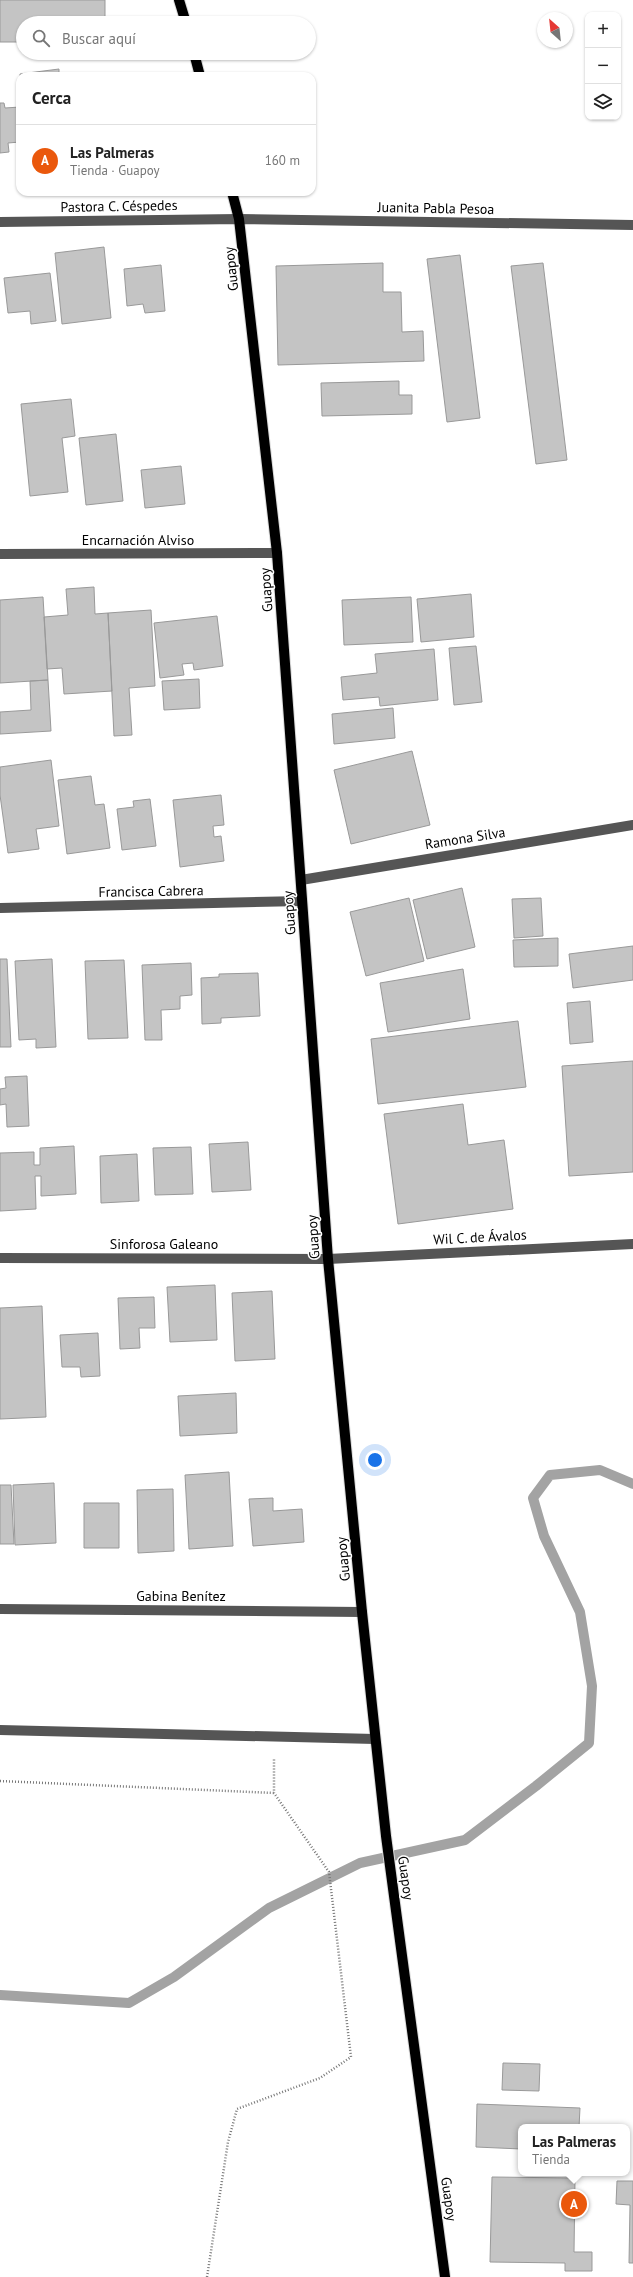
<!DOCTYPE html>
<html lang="es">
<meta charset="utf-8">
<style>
body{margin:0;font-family:"PT Sans",sans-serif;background:#f6f6f6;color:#222}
.controls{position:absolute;right:12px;top:12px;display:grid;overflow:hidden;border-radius:8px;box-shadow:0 1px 3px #0004}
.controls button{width:36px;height:36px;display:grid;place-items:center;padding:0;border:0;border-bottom:1px solid #e0e0e0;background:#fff;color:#222;font:20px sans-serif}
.compass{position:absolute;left:537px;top:12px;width:36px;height:36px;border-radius:50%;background:#fff;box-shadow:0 1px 3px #0004;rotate:333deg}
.you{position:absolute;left:375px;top:1460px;width:14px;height:14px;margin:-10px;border:3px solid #fff;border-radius:50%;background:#1a73e8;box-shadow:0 0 0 6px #1a73e833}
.badge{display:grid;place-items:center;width:26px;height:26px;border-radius:50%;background:#ea580c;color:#fff;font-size:13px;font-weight:700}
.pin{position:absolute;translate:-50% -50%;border:2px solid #fff;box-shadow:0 1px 4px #0006}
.popup{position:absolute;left:518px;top:2124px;width:112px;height:52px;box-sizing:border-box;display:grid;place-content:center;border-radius:8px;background:#fff;filter:drop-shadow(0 1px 3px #0005);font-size:13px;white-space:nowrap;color:#767676}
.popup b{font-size:15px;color:#222}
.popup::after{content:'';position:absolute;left:50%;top:100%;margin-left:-8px;border:8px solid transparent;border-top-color:#fff}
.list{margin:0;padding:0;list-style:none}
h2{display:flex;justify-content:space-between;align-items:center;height:52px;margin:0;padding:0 16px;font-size:17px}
h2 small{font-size:13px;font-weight:400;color:#767676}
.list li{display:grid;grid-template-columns:26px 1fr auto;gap:12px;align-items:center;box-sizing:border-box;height:72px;padding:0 16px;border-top:1px solid #e0e0e0}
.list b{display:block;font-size:15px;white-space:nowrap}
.list p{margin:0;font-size:13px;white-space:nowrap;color:#767676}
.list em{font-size:13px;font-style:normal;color:#767676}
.icon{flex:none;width:22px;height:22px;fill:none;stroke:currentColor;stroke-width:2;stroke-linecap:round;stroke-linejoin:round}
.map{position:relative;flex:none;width:633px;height:2277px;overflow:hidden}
.search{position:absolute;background:#fff;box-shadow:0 1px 3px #0004;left:16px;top:16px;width:300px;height:44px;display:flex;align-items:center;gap:10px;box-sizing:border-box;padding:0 14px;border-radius:22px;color:#767676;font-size:15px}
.panel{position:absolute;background:#fff;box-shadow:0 1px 3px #0004;left:16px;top:72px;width:300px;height:124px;border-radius:12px}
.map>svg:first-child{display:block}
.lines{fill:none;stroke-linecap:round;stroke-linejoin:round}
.stream{stroke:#a3a3a3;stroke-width:10}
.building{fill:#c4c4c4;stroke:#999}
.major-casing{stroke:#dbdbdb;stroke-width:12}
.path{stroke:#777;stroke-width:2.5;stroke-dasharray:1 2;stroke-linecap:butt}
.minor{stroke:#555;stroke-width:10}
.major{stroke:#000;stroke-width:10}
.labels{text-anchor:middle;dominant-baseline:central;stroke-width:3;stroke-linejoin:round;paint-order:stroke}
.street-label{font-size:14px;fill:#000;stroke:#fff}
</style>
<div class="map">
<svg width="633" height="2277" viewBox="0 0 633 2277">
<rect width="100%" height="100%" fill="#fff"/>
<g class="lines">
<!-- stream -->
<path class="stream" d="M0,1995L129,2003L174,1977L269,1908L360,1863L465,1840L536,1786L589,1743L592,1686L580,1612L544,1536L533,1498L550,1475L600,1470L633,1484"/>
</g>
<!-- building -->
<path class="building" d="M0,0H105V23H23V42H0Z
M59,69V76H20V74Z
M0,103H4L5,108L20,107V142L8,143L9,152L0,153Z
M104,247L111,318L62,324L55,253Z
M460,255L480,418L447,422L427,259Z
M383,263V292H401L402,332L423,331L424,361L278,365L276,266Z
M543,263L567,460L536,464L511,266Z
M161,265L165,311L145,313L143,304L127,306L124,269Z
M50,273L56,321L31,324L30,311L8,313L4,278Z
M399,381V395H412V414L322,416L321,383Z
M71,399L75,436L62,438L68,492L30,496L21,404Z
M116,434L123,501L86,505L79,438Z
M181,466L185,504L145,508L141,470Z
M94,587L95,614L108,613L112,691L64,694L62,668L47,669L44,617L68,615L66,589Z
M471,594L474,637L421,642L417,599Z
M43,597L48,680L0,683V600Z
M411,597L413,642L344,645L342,600Z
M151,610L155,686L129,688L132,735L114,736L108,613Z
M217,616L223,666L194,670L193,663L182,664L184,675L160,678L154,623Z
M476,646L482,702L454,705L449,648Z
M434,649L438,700L380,706L379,697L343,700L341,677L377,673L375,654Z
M199,679L200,708L164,710L162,681Z
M48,680L51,731L0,734V712L31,710L30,681Z
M393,708L395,738L334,744L332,714Z
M412,751L430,825L351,844L334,770Z
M51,760L59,826L36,829L39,849L8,853L0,795V767Z
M91,776L95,805L104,804L110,848L67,854L58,780Z
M221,795L224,825L213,826L214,837L221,836L224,861L180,867L173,800Z
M150,799L156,846L122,850L117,809L134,807L133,801Z
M462,888L475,947L427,959L413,900Z
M409,898L424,961L366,976L350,912Z
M541,898L543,936L514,938L512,899Z
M558,938V966L514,967L513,940Z
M633,946V980L573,988L569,954Z
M0,959H7L11,1047H0Z
M52,959L56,1047L36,1048V1039L19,1040L15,961Z
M124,960L128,1038L88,1039L85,961Z
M191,963L192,995L180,996V1009L161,1010L162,1040H145L142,965Z
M463,969L470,1019L388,1032L380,983Z
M258,973L260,1016L221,1018V1023L202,1024L201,978L219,977V974Z
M590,1001L593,1042L570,1044L567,1003Z
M518,1021L526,1087L378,1104L371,1039Z
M633,1061V1172L569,1176L562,1066Z
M27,1076L29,1126L7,1127L6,1104L0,1105V1089L6,1088L5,1077Z
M463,1104L468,1145L504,1140L513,1209L398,1224L384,1114Z
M248,1142L251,1190L212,1192L209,1144Z
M74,1146L76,1194L41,1196V1176H35L36,1209L0,1211V1153L34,1152V1165H40V1148Z
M191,1147L193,1194L155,1195L153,1148Z
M137,1154L139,1201L101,1203L100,1156Z
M215,1285L217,1340L170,1342L167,1287Z
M272,1291L275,1359L235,1361L232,1293Z
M154,1297L155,1328H139L140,1348L120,1349L118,1298Z
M42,1306L46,1417L0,1419V1308Z
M98,1333L100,1376L81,1377L80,1367H62L60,1335Z
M236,1393L237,1433L180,1436L178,1396Z
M229,1472L233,1546L189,1549L185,1475Z
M54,1483L56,1543L15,1545L13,1485Z
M0,1485H11L14,1544H0Z
M173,1489L174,1551L138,1553L137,1490Z
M273,1498V1511L302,1509L304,1542L253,1546L249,1499Z
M84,1503H119V1548H84Z
M503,2063L540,2064L539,2091L502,2090Z
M477,2104L580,2108L579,2127H521V2149L476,2147Z
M492,2177L575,2178L574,2252H592V2271H565V2263L490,2262Z
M617,2181H633V2263H629L630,2205L616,2204Z"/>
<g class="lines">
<defs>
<path id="major" d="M179,0L186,23
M194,53L200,76
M232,192L239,219L277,553L328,1259L362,1612L386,1836L445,2277"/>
</defs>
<!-- major casing -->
<use href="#major" class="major-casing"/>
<!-- path -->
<path class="path" d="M0,1781L274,1793
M207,2277L228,2142L237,2109L320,2078L351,2057L329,1872L274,1793V1759"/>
<!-- minor -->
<path class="minor" d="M0,222L239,219L633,225
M0,554L277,553
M301,880L633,825
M0,908L302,901
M0,1258L328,1259L633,1244
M0,1609L362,1612
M0,1730L375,1739"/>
<!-- major -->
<use href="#major" class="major"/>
</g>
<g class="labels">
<!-- street labels -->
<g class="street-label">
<text transform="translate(119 206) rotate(-1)">Pastora C. Céspedes</text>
<text transform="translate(436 208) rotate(1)">Juanita Pabla Pesoa</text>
<text transform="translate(231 269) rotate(-96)">Guapoy</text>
<text x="138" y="540">Encarnación Alviso</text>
<text transform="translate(266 590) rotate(-94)">Guapoy</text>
<text transform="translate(465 838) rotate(-9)">Ramona Silva</text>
<text transform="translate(151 891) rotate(-1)">Francisca Cabrera</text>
<text transform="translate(289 913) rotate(-94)">Guapoy</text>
<text transform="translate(313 1237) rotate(-94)">Guapoy</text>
<text transform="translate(480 1237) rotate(-3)">Wil C. de Ávalos</text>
<text x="164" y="1244">Sinforosa Galeano</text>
<text transform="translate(343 1559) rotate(-95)">Guapoy</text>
<text x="181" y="1596">Gabina Benítez</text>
<text transform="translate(406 1878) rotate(82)">Guapoy</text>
<text transform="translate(449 2199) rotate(82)">Guapoy</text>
</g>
</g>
</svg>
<div class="controls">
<button>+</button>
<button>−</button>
<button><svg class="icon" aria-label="layers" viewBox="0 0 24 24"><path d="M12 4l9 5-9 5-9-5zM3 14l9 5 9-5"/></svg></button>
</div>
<svg class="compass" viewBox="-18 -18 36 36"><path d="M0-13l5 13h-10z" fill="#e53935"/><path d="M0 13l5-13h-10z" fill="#767676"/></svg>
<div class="you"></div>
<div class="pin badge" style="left:574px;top:2204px">A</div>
<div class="popup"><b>Las Palmeras</b>Tienda</div>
<div class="search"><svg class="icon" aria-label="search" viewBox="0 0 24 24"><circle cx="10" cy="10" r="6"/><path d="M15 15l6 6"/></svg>Buscar aquí</div>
<section class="panel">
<h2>Cerca<small></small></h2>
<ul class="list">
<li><span class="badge">A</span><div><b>Las Palmeras</b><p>Tienda · Guapoy</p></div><em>160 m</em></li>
</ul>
</section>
</div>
